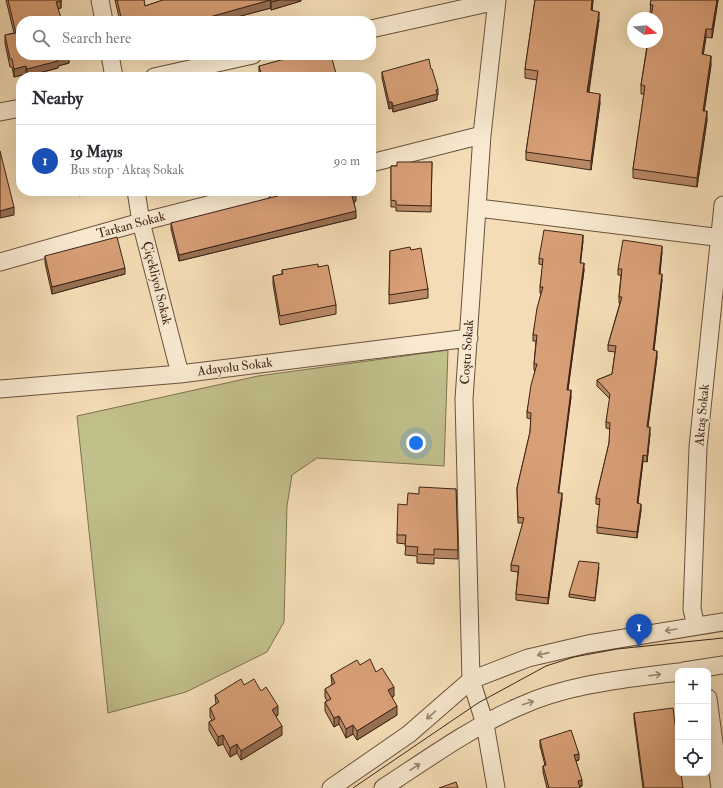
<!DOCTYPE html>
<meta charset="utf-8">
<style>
body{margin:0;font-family:"IM FELL Double Pica",serif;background:#f2f2f3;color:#2b2b33}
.controls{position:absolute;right:12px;bottom:12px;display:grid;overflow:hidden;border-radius:8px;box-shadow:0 4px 16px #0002}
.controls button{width:36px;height:36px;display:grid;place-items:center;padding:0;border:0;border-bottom:1px solid #e1e1e2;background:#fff;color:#2b2b33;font:20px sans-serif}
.compass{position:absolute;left:627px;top:12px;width:36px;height:36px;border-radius:50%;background:#fff;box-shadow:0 4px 16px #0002;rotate:106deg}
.you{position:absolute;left:416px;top:443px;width:14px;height:14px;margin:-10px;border:3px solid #fff;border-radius:50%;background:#1a73e8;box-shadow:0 0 0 6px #1a73e833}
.badge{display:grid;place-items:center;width:26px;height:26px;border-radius:50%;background:#8f2418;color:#fff;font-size:13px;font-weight:700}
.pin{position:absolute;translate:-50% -33px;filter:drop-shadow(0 1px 2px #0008)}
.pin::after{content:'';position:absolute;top:21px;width:14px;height:12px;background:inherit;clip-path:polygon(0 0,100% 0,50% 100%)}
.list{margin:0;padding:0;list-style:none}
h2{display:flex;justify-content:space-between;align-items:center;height:52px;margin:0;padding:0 16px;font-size:17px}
h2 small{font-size:13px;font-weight:400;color:#7c7c81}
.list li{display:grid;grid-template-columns:26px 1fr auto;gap:12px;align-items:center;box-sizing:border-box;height:72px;padding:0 16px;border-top:1px solid #e1e1e2}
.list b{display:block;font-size:15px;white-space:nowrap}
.list p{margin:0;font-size:13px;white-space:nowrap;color:#7c7c81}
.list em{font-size:13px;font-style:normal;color:#7c7c81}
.icon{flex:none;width:22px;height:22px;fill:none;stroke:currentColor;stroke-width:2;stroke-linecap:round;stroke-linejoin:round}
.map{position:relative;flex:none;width:723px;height:788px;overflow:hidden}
.search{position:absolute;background:#fff;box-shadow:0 4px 16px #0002;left:16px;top:16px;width:360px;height:44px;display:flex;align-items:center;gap:10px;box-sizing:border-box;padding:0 14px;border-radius:16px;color:#7c7c81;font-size:15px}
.panel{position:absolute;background:#fff;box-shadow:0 4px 16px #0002;left:16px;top:72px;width:360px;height:124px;border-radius:16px}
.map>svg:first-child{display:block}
.green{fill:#c1bf8a;stroke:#7e7250}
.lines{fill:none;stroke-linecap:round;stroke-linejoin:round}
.street-casing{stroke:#6a523e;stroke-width:19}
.street{stroke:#f8e9d0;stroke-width:17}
.tram{stroke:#3c2416;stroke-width:1}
.wall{fill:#ba8966;stroke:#3c2416}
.shaded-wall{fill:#976f53;stroke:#3c2416}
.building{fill:#d89f77;stroke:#3c2416}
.oneway{stroke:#9a8673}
.labels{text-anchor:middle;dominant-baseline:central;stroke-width:3;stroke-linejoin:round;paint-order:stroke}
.street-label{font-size:13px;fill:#3c2416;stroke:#f8e9d0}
</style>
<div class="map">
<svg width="723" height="788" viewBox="0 0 723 788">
<rect width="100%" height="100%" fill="#f4ddb6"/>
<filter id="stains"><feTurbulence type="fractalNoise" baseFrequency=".005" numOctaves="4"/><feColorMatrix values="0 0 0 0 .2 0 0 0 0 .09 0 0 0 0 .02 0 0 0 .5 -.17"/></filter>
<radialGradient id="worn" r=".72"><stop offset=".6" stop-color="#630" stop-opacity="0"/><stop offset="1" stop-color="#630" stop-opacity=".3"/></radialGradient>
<!-- green -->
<path class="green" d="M448,350L444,466L317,458L292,475L287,506L284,622L267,652L186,692L108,713L77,416L258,376Z"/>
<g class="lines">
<defs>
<path id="street" d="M100,0L104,21
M371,29L497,1
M110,55L114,77
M154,77L253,55
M0,112L21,108
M371,163L482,135
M136,191L141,222L180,374
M478,208L723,238
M0,262L141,222L263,191
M0,389L180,374L469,338
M696,626L692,609L698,447L723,205
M684,671L723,665
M708,698L720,788
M331,788L409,734L471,680L528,658L588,644L723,622
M383,788C426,760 470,728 518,707C568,684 624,679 678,672
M496,788L485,724L471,680L464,399L482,135L497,0"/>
</defs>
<!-- street casing -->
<use href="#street" class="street-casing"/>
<!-- street -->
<use href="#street" class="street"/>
<!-- tram -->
<path class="tram" d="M353,788L478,703L546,666L574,657L617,649L723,638"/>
</g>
<!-- wall -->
<path class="wall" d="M6,0H61V8L58,9L69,63L58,66V68L27,76L26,74L14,77L12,67H10L5,43V35L14,33Z
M115,0H144L145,6L163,0H301V1L271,10V8L222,21H120Z
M535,0H593L592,11L599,20L589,92L600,103L591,170L526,160V152L537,80L525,78V69Z
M651,0H718L712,38L706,37L703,54L711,65L704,111L707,120L697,187L633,178V169L644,94H641V85L652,14H650Z
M259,66L337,77H261L259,72Z
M431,69L438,95L437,96V100L393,112L392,108L389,109L382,78V72Z
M432,162L431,212L396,211V207H391V166H397Z
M354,201L356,218L179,261L171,229V223L356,201Z
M583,241L580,263L584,270L568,390L571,397L558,493L562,499L548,604L516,600V594L518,572L511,571V565L523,523H518L517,488L530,432L531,419L527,418V412L535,370H534V364L536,341H533V335L541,293H540V287L543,265L539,264V258Z
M411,250L428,289V298L389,304L390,251Z
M662,252L660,274L662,280L654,351L657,357L648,427L650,434L647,462L643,461L638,503L641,510L637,538L597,533V527L600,505L596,504V498L609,443L610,429L606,428V422L610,399L597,386V380L612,374L615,352L608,351V345L620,303H619V297L621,275H618V269Z
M45,256L125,274L52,294L45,263Z
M318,267L336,305V314L280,325L273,284V276L282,274V270Z
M456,489L458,559L434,558V564L417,563V556L405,555L406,544L397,543V535L407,505L419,494Z
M599,567L595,601L569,597V594Z
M360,665L376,672L394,696L392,697L397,715L357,740L353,734L346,738L339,724L334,727L325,711V702L327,701L325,697V689L332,685L331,675Z
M244,685L261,691L278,715L276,716L282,735L241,760L237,753L230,757L223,744L218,746L209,730V722L212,720L210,717V708L216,704L215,695Z
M634,713L683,788H643L634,719Z
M540,740L579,760L576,761L582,786L579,787L580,788H547L543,772V766L545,765L540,746Z"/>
<!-- shaded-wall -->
<path class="shaded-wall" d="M270,0L271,8L222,21H199V20Z
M279,0H301V1L271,10V2Z
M592,0H593L591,19V10Z
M717,0H718L712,38V29Z
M61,1V8L56,9V2Z
M599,12V20L587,101V92Z
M706,29V37L702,63V54Z
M69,55V63L58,66V68L27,76V69L57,58Z
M711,56V65L703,120V111Z
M26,66V74L14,77V69Z
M438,89V95L437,96V100L393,112V106Z
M600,94V103L591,170V161Z
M389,102H392V108L389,109Z
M707,111V120L697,187V178Z
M79,191H100L79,196Z
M356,195V201L352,202V196Z
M14,207V215L0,218V211Z
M356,211V218L179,261V255Z
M583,235V241L580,269V263Z
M662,246V252L659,280V274Z
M584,263V270L567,396V390Z
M125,268V274L52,294V287Z
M662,274V280L653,357V350Z
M657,351V357L647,433V427Z
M571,390V397L558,499V493Z
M650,427V434L647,462V456Z
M643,455V461L637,509V503Z
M562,493V499L548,604V598Z
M641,504V510L637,538V532Z
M394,687V696L388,699V690Z
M278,706V715L272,718V710Z
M397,706V715L357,740V731Z
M339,716V724L334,727V718Z
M353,725V734L346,738V729Z
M282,726V735L241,760V751Z
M223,735V744L218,746V737Z
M237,744V753L230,757V748Z
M579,754V760L574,761V755Z
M582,780V786L578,787V781Z"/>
<!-- building -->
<path class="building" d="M8,0H61V1L56,2L62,21H21V55H69L57,58L58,61L27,69L26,66L14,69L12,59H10L5,35L16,33Z
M117,0H144L145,6L163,0H270L199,20V21H122Z
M271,0H279L271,2Z
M535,0H592L591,10L599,12L587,92L600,94L591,161L526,152L538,71L525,69Z
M651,0H717L712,29H706L702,54L711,56L703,111H707L697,178L633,169L645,86L641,85L648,42H657V18H651L653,5H650Z
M299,55H331L337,77H262L259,66Z
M429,59L431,69H432L438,89L436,90L437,94L393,106L392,102H389L382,72Z
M0,151L14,207L0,211Z
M397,162H432L431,206L396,205V201L391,200V166H397Z
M297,191H356V195L352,196L356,211L179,255L171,223Z
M544,230L583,235L580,263H584L567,390H571L558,493H562L548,598L516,594L519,566L511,565L524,518L518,517L517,488L530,432L531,413L527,412L531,385L537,364H534L537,335H533L537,308L543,287H540L543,259L539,258Z
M117,237L125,268L52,287L45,256Z
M623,240L662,246L659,274H662L653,350L657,351L647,427H650L647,456L643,455L637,503L641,504L637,532L597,527L600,499L596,498L609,443L610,423L606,422L610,394L597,380L612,374L616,346L608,345L622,297H619L622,269H618Z
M410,247L411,250L421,248L428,289L389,295L390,251Z
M318,264V267L328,265L336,305L280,316L273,276L283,274L282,270Z
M419,487L456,489L458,550L434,549V555L417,554L418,547L405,546L406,535H397L398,504L407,505L408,493L419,494Z
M579,561L599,563L595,598L569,594Z
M370,659L376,672L382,668L394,687L388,690L397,706L357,731L353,725L346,729L339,716L334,718L325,702L331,699L325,689L335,683L331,675L357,660L360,665Z
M241,679L244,685L254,679L261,691L266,687L278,706L272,710L282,726L241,751L237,744L230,748L223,735L218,737L209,722L215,719L210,708L219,702L215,695Z
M673,708L678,746V773H681L683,788H644L634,713Z
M571,730L579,754L574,755L582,780L578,781L580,788H549L543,766L546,765L540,740Z
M456,782L458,788H439Z"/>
<!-- one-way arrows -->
<defs><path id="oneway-shaft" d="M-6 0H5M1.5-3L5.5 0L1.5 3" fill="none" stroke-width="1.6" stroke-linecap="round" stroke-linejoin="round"/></defs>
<g class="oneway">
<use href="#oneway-shaft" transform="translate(671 630) rotate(171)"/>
<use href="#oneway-shaft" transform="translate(543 654) rotate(167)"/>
<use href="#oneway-shaft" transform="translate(655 675) rotate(-8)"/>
<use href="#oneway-shaft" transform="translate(528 703) rotate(-18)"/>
<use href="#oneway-shaft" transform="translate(431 715) rotate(139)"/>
<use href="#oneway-shaft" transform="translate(415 767) rotate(-33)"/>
</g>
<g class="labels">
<!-- street labels -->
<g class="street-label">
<text transform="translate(131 225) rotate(-15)">Tarkan Sokak</text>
<text transform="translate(157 283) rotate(76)">Çiçekliyol Sokak</text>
<text transform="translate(467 352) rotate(-86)">Coştu Sokak</text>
<text transform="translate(235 367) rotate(-7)">Adayolu Sokak</text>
<text transform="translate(702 415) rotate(-85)">Aktaş Sokak</text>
</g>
</g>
<rect width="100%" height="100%" filter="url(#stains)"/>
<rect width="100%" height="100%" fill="url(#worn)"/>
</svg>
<div class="controls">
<button>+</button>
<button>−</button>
<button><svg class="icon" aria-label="locate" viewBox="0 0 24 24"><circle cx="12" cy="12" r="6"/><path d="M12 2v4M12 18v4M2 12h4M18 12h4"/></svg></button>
</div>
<svg class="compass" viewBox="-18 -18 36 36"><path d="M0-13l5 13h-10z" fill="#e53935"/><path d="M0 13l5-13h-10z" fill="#7c7c81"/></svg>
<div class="you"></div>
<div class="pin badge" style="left:639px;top:647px;background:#1a4fb4">1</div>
<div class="search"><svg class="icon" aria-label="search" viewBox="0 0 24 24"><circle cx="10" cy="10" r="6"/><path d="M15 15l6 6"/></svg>Search here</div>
<section class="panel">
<h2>Nearby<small></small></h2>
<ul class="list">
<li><span class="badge" style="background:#1a4fb4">1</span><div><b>19 Mayıs</b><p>Bus stop · Aktaş Sokak</p></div><em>90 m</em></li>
</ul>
</section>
</div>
